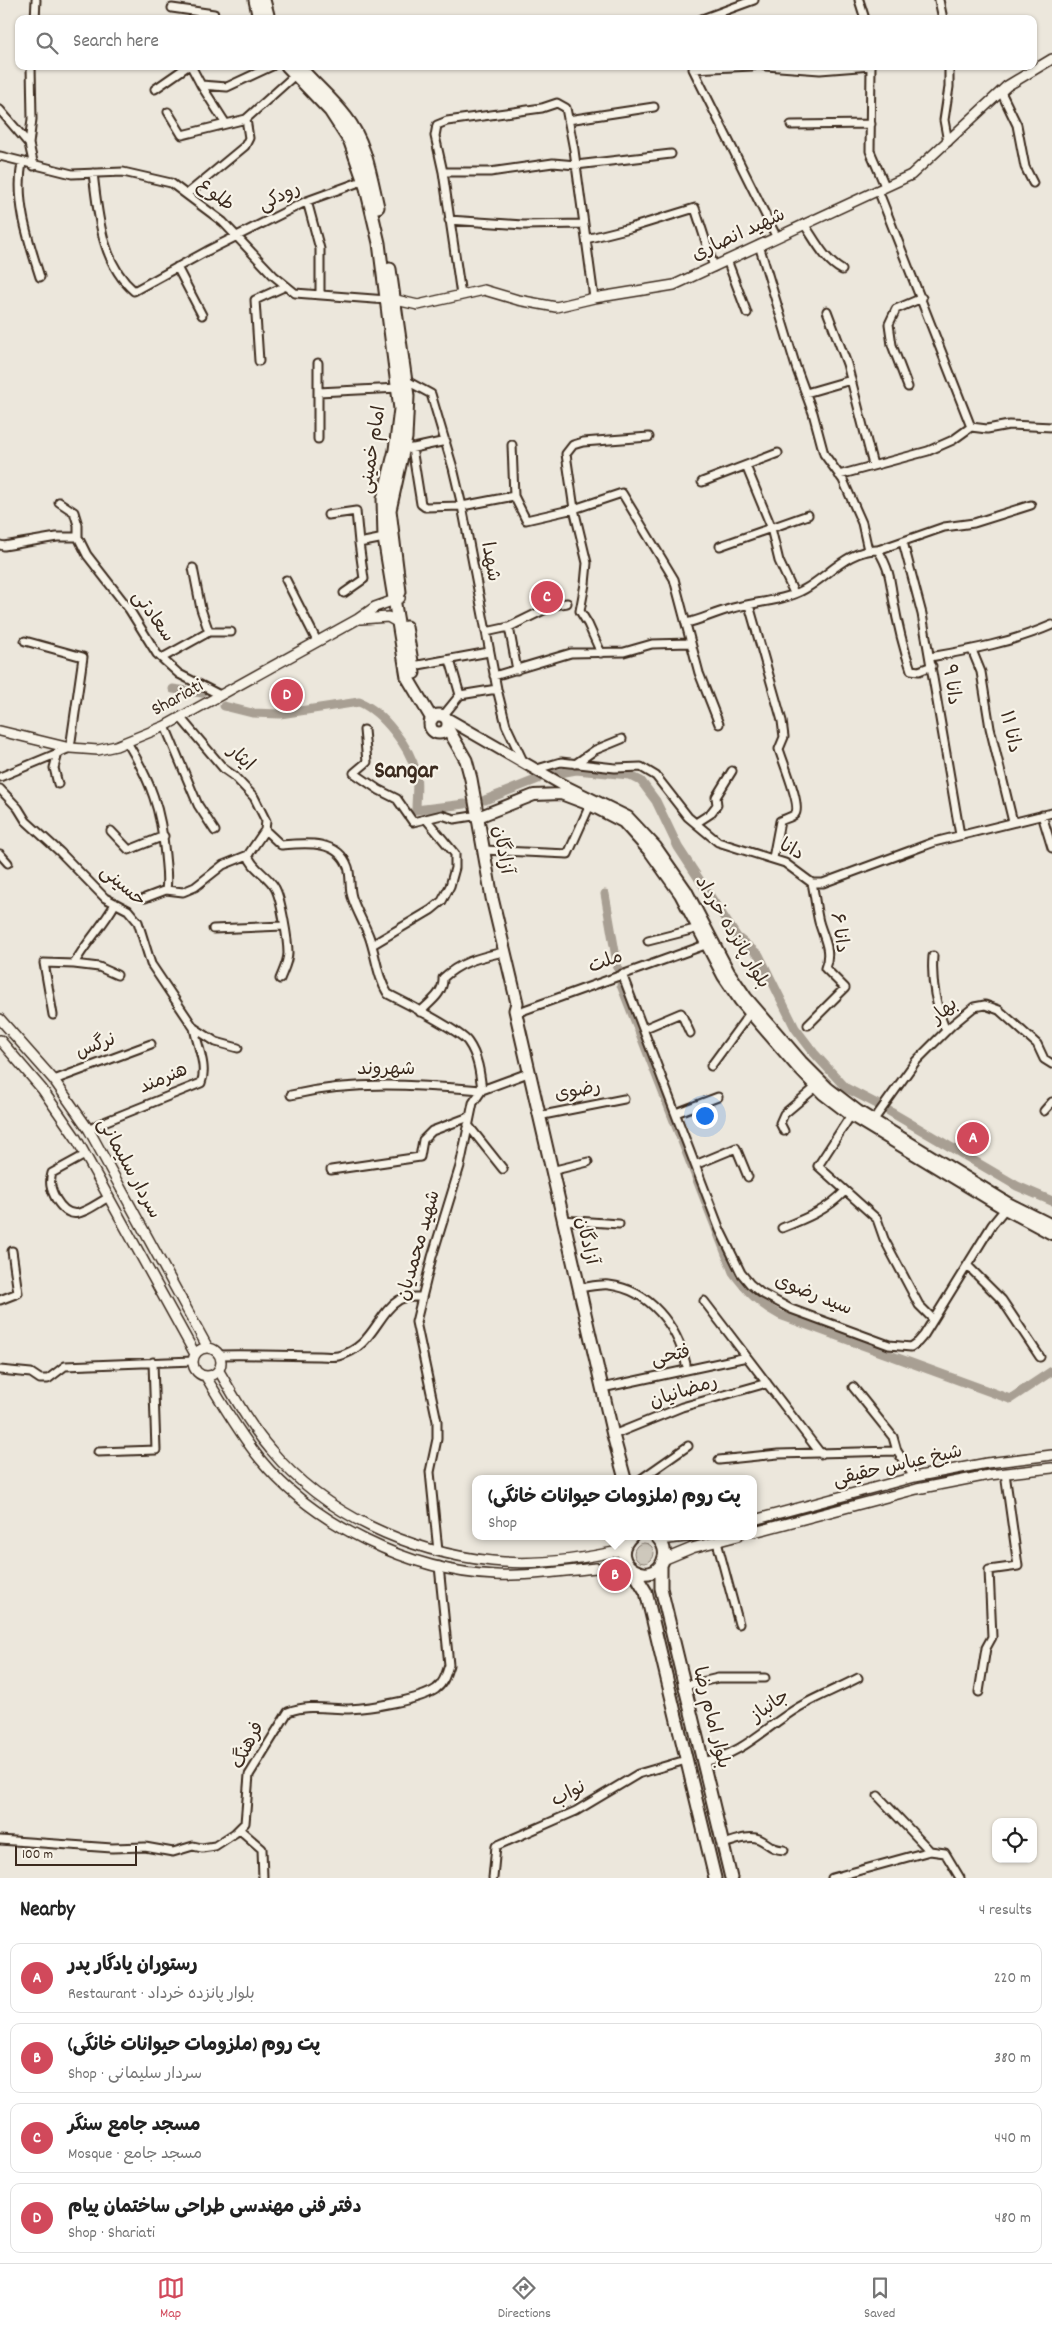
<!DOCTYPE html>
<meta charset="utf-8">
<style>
body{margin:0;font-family:Dekko,"Playpen Sans Arabic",sans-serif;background:#f6f6f6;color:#222}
.controls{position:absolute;right:15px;bottom:15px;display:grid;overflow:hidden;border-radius:10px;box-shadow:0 1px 4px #0004}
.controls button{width:45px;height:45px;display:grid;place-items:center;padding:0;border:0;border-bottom:1px solid #e0e0e0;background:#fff;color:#222;font:25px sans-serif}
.scale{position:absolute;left:15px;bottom:12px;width:122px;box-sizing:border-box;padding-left:5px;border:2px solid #3b2a1e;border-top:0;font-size:14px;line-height:18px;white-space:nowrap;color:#3b2a1e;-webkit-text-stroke:4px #f7f3e8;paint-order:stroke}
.you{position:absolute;left:704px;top:1115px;width:18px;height:18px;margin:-12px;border:4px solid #fff;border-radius:50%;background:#1a73e8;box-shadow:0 0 0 8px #1a73e833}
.badge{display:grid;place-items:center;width:32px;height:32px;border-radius:50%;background:#d1495b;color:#fff;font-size:16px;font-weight:700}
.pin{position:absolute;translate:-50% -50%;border:2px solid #fff;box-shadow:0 1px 5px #0006}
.popup{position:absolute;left:472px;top:1475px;width:285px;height:65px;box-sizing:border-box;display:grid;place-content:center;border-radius:10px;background:#fff;filter:drop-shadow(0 1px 4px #0005);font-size:16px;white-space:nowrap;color:#767676}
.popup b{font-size:19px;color:#222}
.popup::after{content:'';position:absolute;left:50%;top:100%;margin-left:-10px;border:10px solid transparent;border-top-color:#fff}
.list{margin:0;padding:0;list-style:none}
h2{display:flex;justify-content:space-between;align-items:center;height:65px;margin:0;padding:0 20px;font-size:21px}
h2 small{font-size:16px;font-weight:400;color:#767676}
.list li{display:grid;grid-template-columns:32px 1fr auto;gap:15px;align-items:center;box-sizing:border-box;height:70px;margin:0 10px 10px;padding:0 10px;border:1px solid #e0e0e0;border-radius:10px}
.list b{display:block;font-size:19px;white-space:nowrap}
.list p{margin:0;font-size:16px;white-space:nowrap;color:#767676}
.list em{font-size:16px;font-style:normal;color:#767676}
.icon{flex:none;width:28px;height:28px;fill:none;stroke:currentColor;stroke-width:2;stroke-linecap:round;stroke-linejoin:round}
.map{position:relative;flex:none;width:1052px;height:1878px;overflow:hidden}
.search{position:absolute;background:#fff;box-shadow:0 1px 4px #0004;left:15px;right:15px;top:15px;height:55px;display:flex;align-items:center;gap:12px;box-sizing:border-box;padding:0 18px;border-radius:10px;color:#767676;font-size:19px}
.sheet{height:385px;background:#fff}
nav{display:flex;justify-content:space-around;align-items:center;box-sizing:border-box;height:70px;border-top:1px solid #e0e0e0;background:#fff;font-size:14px;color:#767676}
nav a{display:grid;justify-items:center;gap:2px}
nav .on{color:#d1495b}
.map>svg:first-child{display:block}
.green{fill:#cec8bc;stroke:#84796d}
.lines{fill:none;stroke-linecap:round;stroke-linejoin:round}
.canal{stroke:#a89f93;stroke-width:9}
.minor-casing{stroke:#3b2a1e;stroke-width:11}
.tertiary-casing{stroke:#3b2a1e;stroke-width:12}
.secondary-casing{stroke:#3b2a1e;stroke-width:14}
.primary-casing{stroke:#3b2a1e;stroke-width:15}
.minor{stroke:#f7f3e8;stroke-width:7}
.tertiary{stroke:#f7f3e8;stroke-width:9}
.secondary{stroke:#f7f3e8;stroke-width:10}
.primary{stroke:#f7f3e8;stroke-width:11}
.labels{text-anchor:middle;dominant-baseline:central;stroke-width:4.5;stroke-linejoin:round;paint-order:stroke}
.street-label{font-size:19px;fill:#3b2a1e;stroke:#f7f3e8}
.district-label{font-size:24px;font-weight:bold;fill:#3b2a1e;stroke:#f7f3e8}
</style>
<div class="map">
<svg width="1052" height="1878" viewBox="0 0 1052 1878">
<rect width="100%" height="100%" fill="#ece7dc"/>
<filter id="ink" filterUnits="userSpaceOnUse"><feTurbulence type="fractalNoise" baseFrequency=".02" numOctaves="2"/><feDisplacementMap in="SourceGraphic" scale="10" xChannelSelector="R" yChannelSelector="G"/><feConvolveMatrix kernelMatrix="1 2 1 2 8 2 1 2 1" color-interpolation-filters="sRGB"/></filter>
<g filter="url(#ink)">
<!-- green -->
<path class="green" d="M634 1553a10 10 0 1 1 20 0a10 10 0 1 1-20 0Z"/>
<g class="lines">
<!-- canal -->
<path class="canal" d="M173,689L202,693
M224,706L252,713L280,714L359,702C382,711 412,749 416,774C418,785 416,798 416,810L465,804
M555,774L576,770L629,775L641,781L656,801L678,847L737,937L759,955L795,1028L814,1053L846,1088L877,1104L1017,1186L1052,1201
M485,800L538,779
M605,894L618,969
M621,985L733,1272C747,1291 759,1304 780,1315L1010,1399L1052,1371"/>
<defs>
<path id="minor" d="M859,0L865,19
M939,0L943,19
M172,8L214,14L215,19
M35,19L36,0
M702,19L754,0
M31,66L32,119L29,144L34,166
M191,66L201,85L226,124L246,119L295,75
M752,66L693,69L776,236
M766,66L820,70L871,66
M871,66L870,151L885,186
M201,85L227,87L272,66
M155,89L188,66
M1001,92L1017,125L1025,167L1033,183
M0,110L29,144
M168,112L182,135L226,124
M568,120L654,107
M791,125L871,124
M948,142L944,120L949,87V66
M0,156L72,174L123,172L171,183L223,222L274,276L295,293L387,300
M22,162C15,202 28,239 40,277
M443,172H490L553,163L576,165L671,154
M93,173C98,213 101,263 134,291L207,251L307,201L365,180
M878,190L971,427
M187,194L245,146L249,138L246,119
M307,201L320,249V294
M449,220L523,225L584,224
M804,224C815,240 825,261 842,270
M586,239L630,228L695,208L714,267
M759,245L796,367L813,413L824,454L843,480L862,523L868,550
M727,260L747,313
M177,267L202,315
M461,295L443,172L435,136L437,125L447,121L542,108L557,103L566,108L574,150L594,298
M827,311L847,364L873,465
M259,361L255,300L286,286
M407,381L431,394L453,468L462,506L497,689L506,725L523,761
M908,387L892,345L889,324L896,309L922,298
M318,392L399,388
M806,393L851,380
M318,439V363
M512,445L514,496L526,520L574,509L622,493L674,579L699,673L719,724
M412,448L421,504L425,507L462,506L514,496
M409,449L446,441
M746,466L770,524L779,561L794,593
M839,475L928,451L953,440L971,427L987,429L1009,425L1052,427
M702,482L778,453
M59,502L74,512L78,525V537L87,555L129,609L157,654L179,674L220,695
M328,515L356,511L359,543
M903,542L922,614L960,835
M0,545L4,546L57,537H78
M720,546L808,515
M878,550C889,568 890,578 893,598C897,621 903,647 911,670L919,671L932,666
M193,568L201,609L209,632
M286,580L317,641
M344,593L364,579L359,543L384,538
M749,605L782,721L784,737L779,749C782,760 802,806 795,814C792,817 784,819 780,821L773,858
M686,623C701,620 712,614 726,610C750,602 783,602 805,589C828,576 849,549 878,550L944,527L974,523L1031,505
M509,627L517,670
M486,632L509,627L554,605L567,603
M972,650L981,672L990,728L1013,822
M601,653L588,624L580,611L585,584L587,563L574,509L566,454L573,445L583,442L649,437
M930,657C971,650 1013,642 1052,625
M162,658L209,632H231
M413,666L489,652
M494,676L571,653L624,652L652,644L690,643
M460,695L497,689
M443,716L460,695L450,660
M180,717L224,769L234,776L254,797L266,821L265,830
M165,726L198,805L215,831
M364,730L367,762L354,773L379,790L397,799L413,822L442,815L454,819L473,816
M127,742C151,782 161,809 165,855C166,868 168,878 166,890
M575,764L595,750L622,739
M537,769L561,762L615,768L641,767L656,776L688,817L718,842L785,863L812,883H823L934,842L1052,813
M0,777L70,748L83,657L25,641
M58,784L54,768L58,753
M0,789L18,808L26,821L60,852L105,898L128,910L138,922L151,964L194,1028L216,1042L238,1048
M1042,815L1052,848
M696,823L710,814L717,805L716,797L732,771
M265,830L281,845C305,843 338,839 348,867C351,876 349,888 352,897C356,910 364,923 369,936C376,955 377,977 388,994C402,1001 462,1032 468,1042C478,1056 480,1073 482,1090C418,1085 355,1080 291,1095
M265,830L248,855C252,869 268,875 275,888C281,898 288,941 288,953C288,962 283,971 280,979
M111,831L129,850L164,836
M483,850L568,854L590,805
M0,854L8,863
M145,898L166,890L183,892L195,887L223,865L248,855
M213,929L283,926
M648,941L699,928
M372,945L431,910L442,901L450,886L455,868V854L426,819
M933,956C931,982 936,1007 946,1031
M74,964L99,967L117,975
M622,974L720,1230L741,1273L750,1284L761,1293L791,1309L889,1345L911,1347L918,1342L924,1335L992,1225L1005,1209
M420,1012C430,1002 444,993 443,978C459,963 477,958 499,953
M516,1013L708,944
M53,1015L44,963L74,964C86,942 103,926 115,904
M808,1025L845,988L825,968C832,951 824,939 819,922C816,910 815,896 812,883
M643,1029L681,1013L690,1033
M711,1066L750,1013
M54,1080L151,1044
M1044,1111L1052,1102
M676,1113L718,1097
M851,1115L818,1166L877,1219L884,1239L919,1305L933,1319
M538,1116L624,1099
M873,1121L916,1061L952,1025L974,1007L985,1005L999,1010L1037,1044L1044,1059L1052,1064
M468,1125L503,1169
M89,1130L99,1124L201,1083C208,1067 197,1045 194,1028
M784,1131L780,1123L784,1114L816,1087
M85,1155L52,1173C49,1183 51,1190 56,1199C72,1226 87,1209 109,1197
M695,1165L736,1148L748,1177
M331,1170L420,1157L423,1140L432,1131L469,1117
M551,1171L588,1162
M562,1220L619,1224
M782,1228C807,1218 827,1210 845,1191
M968,1266L1002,1300L1040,1357
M578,1288C588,1287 600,1284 609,1285C650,1290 677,1326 686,1364
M0,1300L18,1293L12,1251
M704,1301L821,1454
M220,1355C254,1354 286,1356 319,1356C325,1356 333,1357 338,1356C372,1349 377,1313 399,1300C406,1296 414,1297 421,1297
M0,1370L31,1373L40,1379H48L65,1366L193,1361
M853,1387L893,1437L897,1451L914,1477
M602,1388L747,1357
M613,1435L682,1407L767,1383
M98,1452L156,1450L153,1362
M719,1460L778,1454L897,1451
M641,1479L688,1446
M717,1542L739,1624
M438,1551L430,1472L437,1439V1421L416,1322L432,1257L460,1166L473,1103L482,1090L528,1073
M684,1686L718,1678H765
M979,1692L986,1648L992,1637L989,1570L1018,1566L1005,1473
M703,1762C745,1753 764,1728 799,1707C818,1696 839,1688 858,1678
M878,1796L930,1851
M239,1829L262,1849L263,1878
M0,1840L112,1848L145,1847L173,1852L193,1846L202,1848L215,1846L235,1833L245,1823L249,1775L288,1712C309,1704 328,1709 349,1709C370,1708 420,1700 436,1689C444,1683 446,1674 449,1665L439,1566
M723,1844C732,1842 749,1834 759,1839C770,1844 770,1849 784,1850
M493,1878L496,1846L576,1811L638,1774L686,1760
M832,1878L930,1851L945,1853L960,1878"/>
<path id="tertiary" d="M396,300L418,305L484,290L518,300L556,307L594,298L674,285L911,175L1007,86L1052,59
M361,619L388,617L397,622
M0,731L70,748L98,750L116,746L165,726L358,619L375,607L400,598
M0,1019L54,1080L89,1130L208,1348
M0,1040L42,1089L76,1138L195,1354
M193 1362a14 14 0 1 1 28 0a14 14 0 1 1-28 0Z
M219,1371C235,1398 250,1426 271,1450C325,1515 409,1552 492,1561C534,1566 582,1559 623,1550
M206,1377C223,1405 239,1433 260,1459C313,1524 411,1572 496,1575C540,1577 583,1567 628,1566
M754,1520L914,1477L987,1463L1052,1455
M754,1532L917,1489L989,1475L1052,1468
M660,1540L694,1536
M663,1560L692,1548L738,1536"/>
<path id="secondary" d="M448,719L561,784L628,817L656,847L686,890L729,972L746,997L802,1062L828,1088L858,1111L1008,1203L1052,1225
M478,817L534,795L561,794L590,805L623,822L650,852L680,894L723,976L740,1001L797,1067L823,1094L853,1117L1005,1209L1052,1234"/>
<path id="primary" d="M255,0L259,19
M264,0L269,19
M287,66L330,111L350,142L366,188L379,243L400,409L395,450L383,499L384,538L407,677L432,719
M299,66C314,84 332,98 346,117C366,142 371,177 378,207
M390,269L408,396L406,438L390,510L400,592
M406,627L414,673
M430 724a9 9 0 1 1 18 0a9 9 0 1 1-18 0Z
M448,729L466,760L471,779L492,898L517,1003L515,1010L613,1435L625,1479
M632,1536C603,1563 656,1592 664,1557C666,1549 662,1542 656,1536
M661,1565V1588L731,1878
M632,1569L646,1592L715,1878"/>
</defs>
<!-- minor casing -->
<use href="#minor" class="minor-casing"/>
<!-- tertiary casing -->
<use href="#tertiary" class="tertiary-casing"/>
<!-- secondary casing -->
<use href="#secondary" class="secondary-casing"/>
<!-- primary casing -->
<use href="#primary" class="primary-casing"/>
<!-- minor -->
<use href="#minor" class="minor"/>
<!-- tertiary -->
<use href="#tertiary" class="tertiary"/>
<!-- secondary -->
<use href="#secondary" class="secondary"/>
<!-- primary -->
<use href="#primary" class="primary"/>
</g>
</g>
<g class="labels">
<!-- street labels -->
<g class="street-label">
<text transform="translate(215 196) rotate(39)">طلوع</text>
<text transform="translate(280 198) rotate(-26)">رودکی</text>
<text transform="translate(739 236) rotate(-25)">شهید انصاری</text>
<text transform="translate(374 450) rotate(-81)">امام خمینی</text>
<text transform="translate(489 562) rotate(80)">شهدا</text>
<text transform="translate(152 617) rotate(54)">سعادتی</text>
<text transform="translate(950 685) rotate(82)">دانا ۹</text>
<text transform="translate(178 699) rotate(-29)">Shariati</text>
<text transform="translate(1009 732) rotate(77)">دانا ۱۱</text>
<text transform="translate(240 759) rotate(44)">ایثار</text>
<text transform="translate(501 850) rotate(80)">آزادگان</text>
<text transform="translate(791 851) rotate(28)">دانا</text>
<text transform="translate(122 887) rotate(41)">حسینی</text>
<text transform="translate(731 933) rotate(59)">بلوار پانزده خرداد</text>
<text transform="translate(838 933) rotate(81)">دانا ۶</text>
<text transform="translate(606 963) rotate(-20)">ملت</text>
<text transform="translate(945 1012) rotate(-41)">بهار</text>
<text transform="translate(96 1047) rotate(-21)">نرگس</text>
<text x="386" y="1070">شهروند</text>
<text transform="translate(164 1080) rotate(-23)">هنرمند</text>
<text transform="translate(578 1092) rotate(-11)">رضوی</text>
<text transform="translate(128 1169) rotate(61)">سردار سلیمانی</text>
<text transform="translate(585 1241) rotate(77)">آزادگان</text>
<text transform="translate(420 1246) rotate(-74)">شهید محمدیان</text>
<text transform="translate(813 1296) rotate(22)">سید رضوی</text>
<text transform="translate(671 1357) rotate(-12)">فتحی</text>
<text transform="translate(684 1393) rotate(-18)">رمضانیان</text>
<text transform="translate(898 1467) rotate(-13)">شیخ عباس حقیقی</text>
<text transform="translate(771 1707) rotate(-35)">جانباز</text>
<text transform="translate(710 1718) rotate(76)">بلوار امام رضا</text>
<text transform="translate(249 1746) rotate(-63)">فرهنگ</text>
<text transform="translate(569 1795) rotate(-27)">نواب</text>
</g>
<!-- district labels -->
<g class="district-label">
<text x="406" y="772">Sangar</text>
</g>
</g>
</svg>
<div class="controls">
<button><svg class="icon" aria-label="locate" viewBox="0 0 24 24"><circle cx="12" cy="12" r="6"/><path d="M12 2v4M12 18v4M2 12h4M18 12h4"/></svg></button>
</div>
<div class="scale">100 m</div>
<div class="you"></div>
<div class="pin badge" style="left:973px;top:1138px">A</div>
<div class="pin badge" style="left:615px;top:1575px">B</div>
<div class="popup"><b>پت روم (ملزومات حیوانات خانگی)</b>Shop</div>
<div class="pin badge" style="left:547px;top:597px">C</div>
<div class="pin badge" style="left:287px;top:695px">D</div>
<div class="search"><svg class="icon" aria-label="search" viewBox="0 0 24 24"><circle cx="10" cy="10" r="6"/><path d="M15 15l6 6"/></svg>Search here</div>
</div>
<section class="sheet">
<h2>Nearby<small>4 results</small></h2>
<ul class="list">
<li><span class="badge">A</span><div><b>رستوران یادگار پدر</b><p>Restaurant · بلوار پانزده خرداد</p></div><em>220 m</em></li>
<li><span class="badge">B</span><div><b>پت روم (ملزومات حیوانات خانگی)</b><p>Shop · سردار سلیمانی</p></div><em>380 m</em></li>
<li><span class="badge">C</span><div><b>مسجد جامع سنگر</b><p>Mosque · مسجد جامع</p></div><em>440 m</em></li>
<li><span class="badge">D</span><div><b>دفتر فنی مهندسی طراحی ساختمان پیام</b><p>Shop · Shariati</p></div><em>480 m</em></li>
</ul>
</section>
<nav>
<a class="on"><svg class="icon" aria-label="map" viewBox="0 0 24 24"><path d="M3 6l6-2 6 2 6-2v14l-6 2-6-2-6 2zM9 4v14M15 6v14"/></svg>Map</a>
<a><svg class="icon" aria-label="directions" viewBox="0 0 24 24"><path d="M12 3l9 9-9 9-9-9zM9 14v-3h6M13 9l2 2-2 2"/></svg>Directions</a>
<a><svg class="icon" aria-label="saved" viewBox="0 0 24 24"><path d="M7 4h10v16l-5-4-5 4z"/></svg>Saved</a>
</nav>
